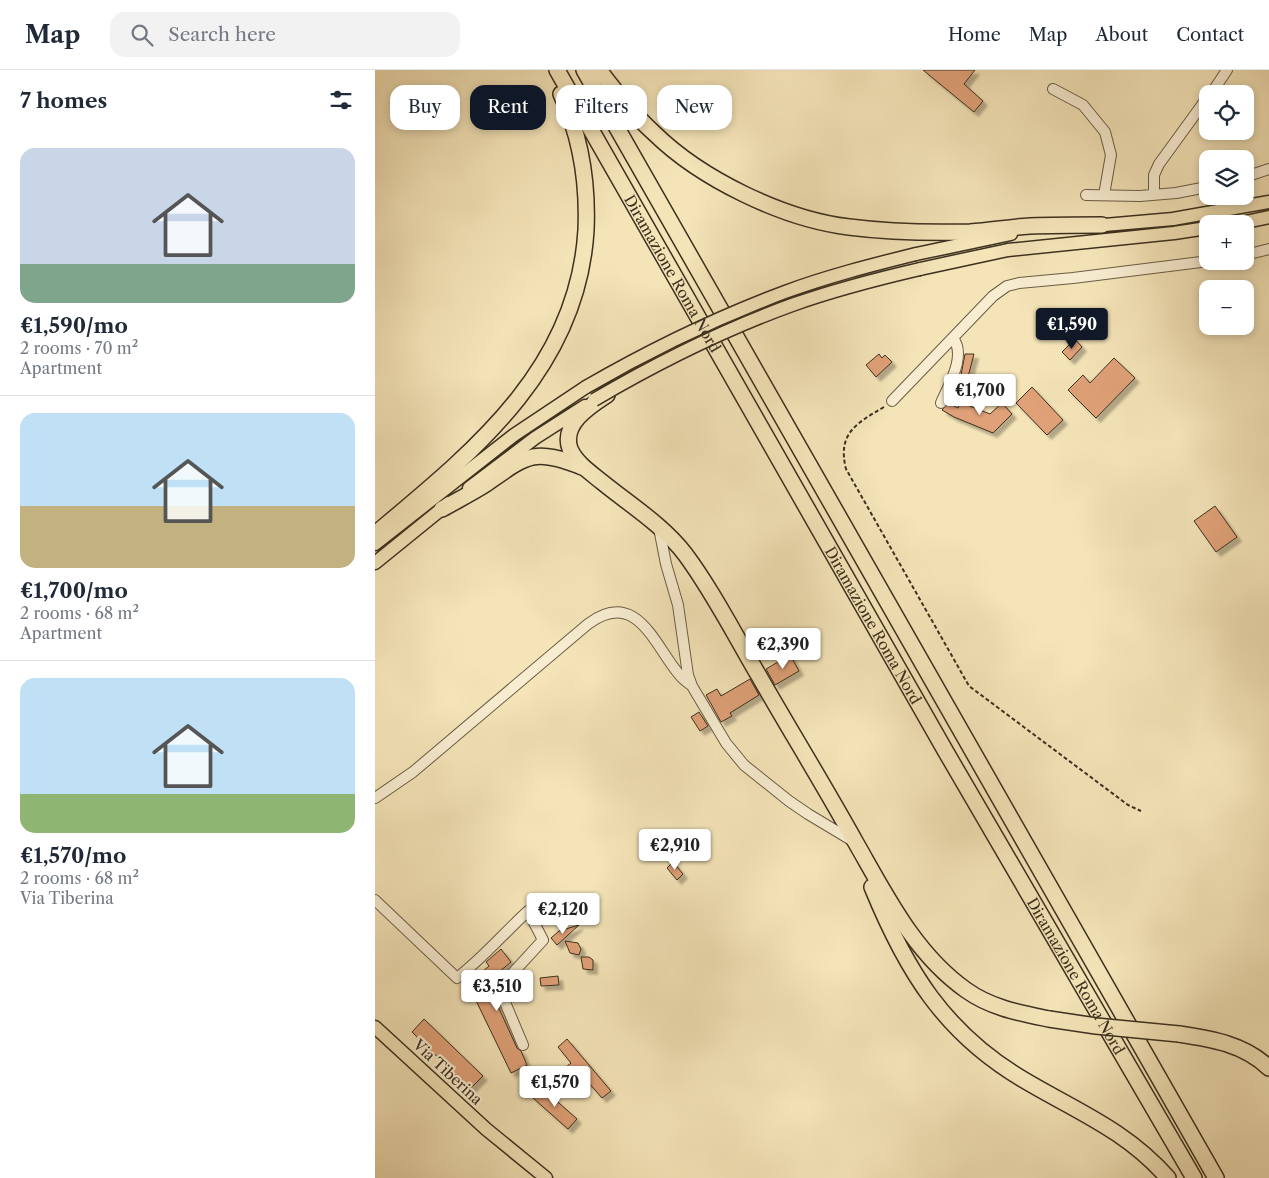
<!DOCTYPE html>
<html lang="en">
<head>
<meta charset="utf-8">
<style>
  body { margin:0; font-family:"Libre Caslon Text",serif; background:#f2f2f3; color:#1f2937; height:100vh; display:flex; flex-direction:column; font-size:19px; white-space:nowrap }
  * { box-sizing:border-box; margin:0 }
  p { font-size:16px; color:#747a83 }
  .icon { flex:none; width:28px; height:28px; fill:none; stroke:currentColor; stroke-width:2; stroke-linecap:round; stroke-linejoin:round }
  .map { position:relative; flex:1; overflow:hidden }
  .drawer { display:flex; flex-direction:column; background:#fff; width:375px }
  .drawer>* { flex:none }
  .top-card { position:absolute; left:15px; top:15px; width:475px; height:45px; display:flex; gap:10px }
  .controls { position:absolute; left:824px; top:15px; display:grid; gap:10px }
  .controls a { display:grid; place-items:center; width:55px; height:55px; border-radius:10px; background:#fff; box-shadow:0 2px 8px #0003; font-size:25px }
  .price { position:absolute; translate:-50% -42px; padding:0 11px; border-radius:5px; background:#fff; color:#222; font-size:16px; line-height:32px; filter:drop-shadow(0 1px 2px #0008) }
  .price::after { content:''; position:absolute; left:50%; top:30px; width:15px; height:11px; margin-left:-8px; background:inherit; clip-path:polygon(0 0,100% 0,50% 100%) }
  .price.selected { background:#111827; color:#fff }
  ul { padding:0; list-style:none }
  li { display:grid; align-content:center; gap:10px; height:265px; padding:0 20px }
  li+li { border-top:1px solid #e0e1e3 }
  li span { display:grid; place-items:center; height:155px; border-radius:15px; color:#555 }
  li>.icon { margin-inline-start:auto }
  span .icon { width:90px; height:90px; fill:#fffc; stroke-width:1 }
  li b { font-size:21px }
  h2 { display:flex; justify-content:space-between; align-items:center; height:60px; padding:0 20px; font-size:21px }
  .chip { padding:0 18px; border-radius:15px; background:#fff; box-shadow:0 2px 8px #0003; font-size:18px; line-height:45px }
  .chip.selected { background:#111827; color:#fff }
  header { display:flex; align-items:center; gap:30px; box-sizing:border-box; height:70px; padding:0 25px; background:#fff; border-bottom:1px solid #e0e1e3 }
  header strong { font-size:24px }
  nav { display:flex; gap:28px; margin-inline-start:auto; font-size:18px }
  .search { width:350px; height:45px; background:#f2f2f3; display:flex; align-items:center; gap:12px; box-sizing:border-box; padding:0 18px; border-radius:15px; color:#747a83; font-size:19px }
  main { display:flex; flex:1; min-height:0 }
  .map>svg:first-child { display:block }
  .building { fill:#e0a178; stroke:#3c301f; filter:url(#shadow) }
  .lines { fill:none; stroke-linecap:round; stroke-linejoin:round }
  .minor-casing { stroke:#6a5d45; stroke-width:12 }
  .major-casing { stroke:#3c301f; stroke-width:15 }
  .highway-casing { stroke:#3c301f; stroke-width:18 }
  .path { stroke:#3c301f; stroke-width:2; stroke-dasharray:4 2.5; stroke-linecap:butt }
  .minor { stroke:#f8edd1; stroke-width:10 }
  .major { stroke:#f4e4b8; stroke-width:12 }
  .highway { stroke:#f4e4b8; stroke-width:15 }
  .major-bridge-casing { stroke:#3c301f; stroke-width:15; stroke-linecap:butt }
  .highway-bridge-casing { stroke:#3c301f; stroke-width:18; stroke-linecap:butt }
  .major-bridge { stroke:#f4e4b8; stroke-width:12 }
  .highway-bridge { stroke:#f4e4b8; stroke-width:15 }
  .labels { text-anchor:middle; dominant-baseline:central; stroke-width:4.5; stroke-linejoin:round; paint-order:stroke }
  .street-label { font-size:15px; fill:#3c301f; stroke:#f8edd1 }
</style>
</head>
<body>
<header>
<strong>Map</strong>
<div class="search"><svg class="icon" aria-label="search" viewBox="0 0 24 24"><circle cx="10" cy="10" r="6"/><path d="M15 15l6 6"/></svg>Search here</div>
<nav><a>Home</a><a>Map</a><a>About</a><a>Contact</a></nav>
</header>
<main>
<section class="drawer">
<h2>7 homes<svg class="icon" aria-label="filters" viewBox="0 0 24 24"><path d="M4 7h16M4 17h16"/><circle cx="9" cy="7" r="2"/><circle cx="15" cy="17" r="2"/></svg></h2>
<ul>
<li><span style="background:linear-gradient(#c9d6e8 75%,#7fa58c 0)"><svg class="icon" aria-label="home" viewBox="0 0 24 24"><path d="M3 11l9-7 9 7M6 9v11h12V9"/></svg></span><div><b>€1,590/mo</b><p>2 rooms · 70 m²</p><p>Apartment</p></div></li>
<li><span style="background:linear-gradient(#bfe0f5 60%,#c2b280 0)"><svg class="icon" aria-label="home" viewBox="0 0 24 24"><path d="M3 11l9-7 9 7M6 9v11h12V9"/></svg></span><div><b>€1,700/mo</b><p>2 rooms · 68 m²</p><p>Apartment</p></div></li>
<li><span style="background:linear-gradient(#bfe0f5 75%,#8fb573 0)"><svg class="icon" aria-label="home" viewBox="0 0 24 24"><path d="M3 11l9-7 9 7M6 9v11h12V9"/></svg></span><div><b>€1,570/mo</b><p>2 rooms · 68 m²</p><p>Via Tiberina</p></div></li>
</ul>
</section>
<div class="map">
<svg width="894" height="1108" viewBox="0 0 894 1108">
  <defs>
    <filter id="shadow"><feDropShadow dx="4.5" dy="4.5" stdDeviation="1" flood-color="#0004"/></filter>
  </defs>
  <rect width="100%" height="100%" fill="#f4e4b8"/>
  <filter id="stains"><feTurbulence type="fractalNoise" baseFrequency=".004" numOctaves="4"/><feColorMatrix values="0 0 0 0 .2 0 0 0 0 .09 0 0 0 0 .02 0 0 0 .5 -.17"/></filter>
  <radialGradient id="worn" r=".72"><stop offset=".6" stop-color="#630" stop-opacity="0"/><stop offset="1" stop-color="#630" stop-opacity=".3"/></radialGradient>
  <path class="building" d="M548,0H600L589,14L608,31L599,42Z
    M700,269L707,277L695,290L687,282Z
    M504,284L507,288L510,285L517,292L501,307L491,295Z
    M590,284H599L593,307L586,305Z
    M739,288L760,308L721,348L693,320L708,305L715,313Z
    M657,317L688,350L672,365L641,333Z
    M585,332L615,344L627,333L637,344L618,363L579,347L567,340L573,333L583,338Z
    M840,436L862,467L841,482L819,451Z
    M415,585L424,601L400,615L391,599Z
    M375,609L384,625L355,643L357,646L346,652L331,625L342,619L346,626Z
    M324,642L333,656L325,661L316,647Z
    M298,792L308,804L302,810L292,798Z
    M204,855L182,875L176,868L184,861Z
    M190,871L203,873L206,879L204,885L195,883Z
    M126,879L136,892L112,912L142,978L146,981L152,995L136,1003L93,914L114,896L111,892Z
    M206,887H214L218,890V900L208,899Z
    M183,906L184,915L166,916L165,908Z
    M49,949L108,1006L95,1019L37,962Z
    M192,969L236,1021L227,1028L213,1012L201,1022L185,1002L196,993L183,977Z
    M167,1018L202,1049L193,1059L158,1028Z"/>
  <g class="lines">
    <defs>
      <path id="minor" d="M678,19L708,35L730,62L736,85L729,125
        M836,24L852,0
        M870,107L894,99
        M711,125L765,126L801,123L832,117
        M779,125V105L784,94L832,28
        M870,185L894,179
        M517,331L618,226L632,216L644,213L698,208L834,191
        M566,333C573,316 592,286 578,268
        M284,458L291,494L303,535L313,605L317,616L351,673L369,695L414,731L433,744L478,771
        M0,728L38,702L213,554C261,518 279,574 303,603C307,609 312,612 317,616
        M0,830L82,908C108,888 129,863 153,841L168,870L124,918L148,975"/>
      <path id="major" d="M861,154L894,147
        M718,156L798,149L894,132
        M541,184L636,164
        M545,199L633,180L799,163L832,158
        M94,418L160,368L210,336
        M0,474L139,365L211,317
        M0,493L74,433
        M0,957L111,1059L171,1108"/>
      <g id="highway">
        <path id="s1" d="M182,0L571,682L819,1108"/>
        <path d="M209,0L841,1108"/>
        <path d="M224,0C241,22 258,44 279,63C326,109 408,149 474,157C513,162 555,163 595,162C615,161 635,157 655,156C679,155 703,155 727,155"/>
        <path d="M232,325C215,336 186,354 195,379C201,393 216,403 227,412C254,434 289,456 310,484C337,520 361,567 384,606C416,662 450,717 481,773C512,827 540,884 591,920C616,938 645,943 674,949"/>
        <path d="M67,439C81,431 97,423 111,414C151,386 158,377 207,397"/>
        <path d="M0,464C98,382 203,299 211,160C213,113 206,67 186,24"/>
        <path d="M497,817C531,900 569,963 649,1010C701,1041 751,1060 793,1108"/>
        <path d="M804,964C837,969 869,974 894,998"/>
      </g>
    </defs>
    <use href="#minor" class="minor-casing"/>
    <use href="#major" class="major-casing"/>
    <use href="#highway" class="highway-casing"/>
    <path class="path" d="M509,337C482,353 462,363 471,399L594,616L753,735L766,741"/>
    <use href="#minor" class="minor"/>
    <use href="#major" class="major"/>
    <use href="#highway" class="highway"/>
    <defs>
      <path id="major-bridge" d="M211,317C275,280 341,248 410,222C453,206 497,195 541,184
        M219,330C282,293 348,260 417,235C459,220 502,209 545,199"/>
      <path id="highway-bridge" d="M674,949L721,956L804,964"/>
    </defs>
    <use href="#major-bridge" class="major-bridge-casing"/>
    <use href="#highway-bridge" class="highway-bridge-casing"/>
    <use href="#major-bridge" class="major-bridge"/>
    <use href="#highway-bridge" class="highway-bridge"/>
  </g>
  <g class="labels">
    <g class="street-label">
      <text stroke="none"><textPath href="#s1" startOffset="234">Diramazione Roma Nord</textPath></text>
      <text stroke="none"><textPath href="#s1" startOffset="639">Diramazione Roma Nord</textPath></text>
      <text stroke="none"><textPath href="#s1" startOffset="1044">Diramazione Roma Nord</textPath></text>
      <text transform="translate(73 1002) rotate(43)">Via Tiberina</text>
    </g>
  </g>
  <rect width="100%" height="100%" filter="url(#stains)"/>
  <rect width="100%" height="100%" fill="url(#worn)"/>
</svg>
<div class="controls">
<a><svg class="icon" aria-label="locate" viewBox="0 0 24 24"><circle cx="12" cy="12" r="6"/><path d="M12 2v4M12 18v4M2 12h4M18 12h4"/></svg></a>
<a><svg class="icon" aria-label="layers" viewBox="0 0 24 24"><path d="M12 4l9 5-9 5-9-5zM3 14l9 5 9-5"/></svg></a>
<a>+</a>
<a>−</a>
</div>
<b class="price selected" style="left:697px;top:280px">€1,590</b>
<b class="price" style="left:605px;top:346px">€1,700</b>
<b class="price" style="left:408px;top:600px">€2,390</b>
<b class="price" style="left:300px;top:801px">€2,910</b>
<b class="price" style="left:188px;top:865px">€2,120</b>
<b class="price" style="left:122px;top:942px">€3,510</b>
<b class="price" style="left:180px;top:1038px">€1,570</b>
<div class="top-card">
<a class="chip">Buy</a>
<a class="chip selected">Rent</a>
<a class="chip">Filters</a>
<a class="chip">New</a>
</div>
</div>
</main>
</body>
</html>
